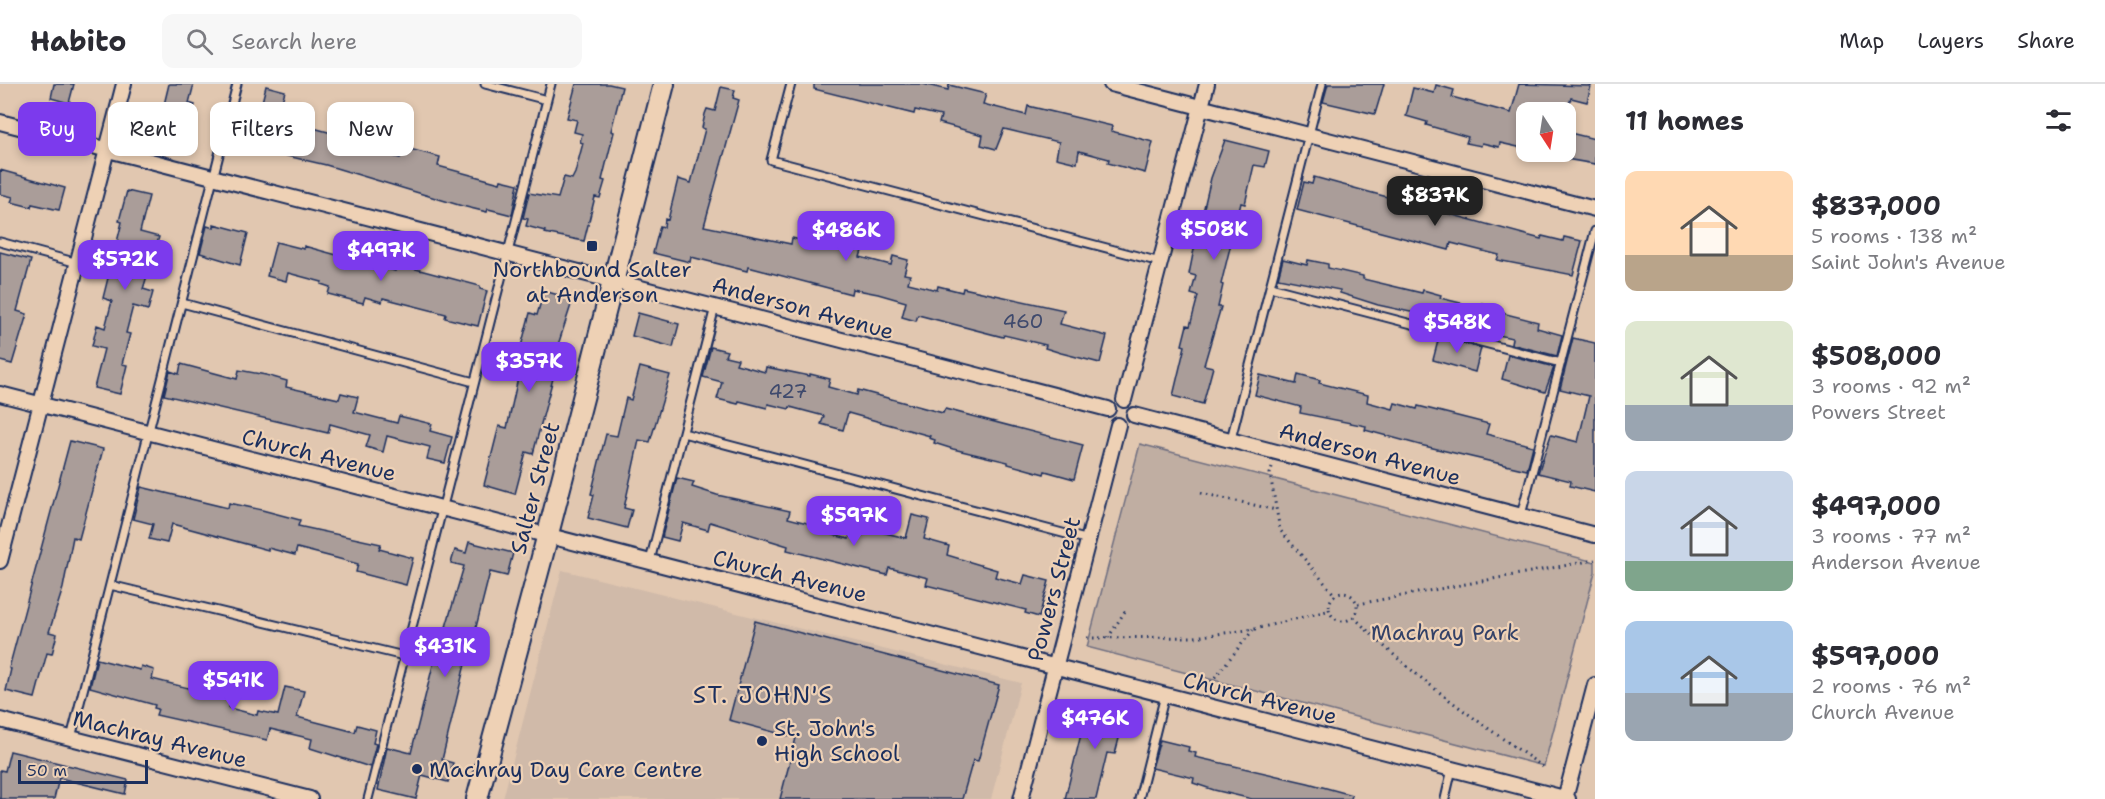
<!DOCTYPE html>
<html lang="en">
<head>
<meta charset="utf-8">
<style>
  body { margin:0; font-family:"Shantell Sans",sans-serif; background:#f7f7f7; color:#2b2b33; height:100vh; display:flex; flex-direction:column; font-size:22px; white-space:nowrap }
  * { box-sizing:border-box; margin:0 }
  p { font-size:20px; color:#7c7c81 }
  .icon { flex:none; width:33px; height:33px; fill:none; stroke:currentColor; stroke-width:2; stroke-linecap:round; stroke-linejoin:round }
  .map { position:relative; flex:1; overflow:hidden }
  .sheet { display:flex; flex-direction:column; background:#fff; width:510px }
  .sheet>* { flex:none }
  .banner { position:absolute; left:18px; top:18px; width:570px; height:54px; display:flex; gap:12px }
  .needle { width:39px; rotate:168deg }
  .buttons { position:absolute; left:1516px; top:18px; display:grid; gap:12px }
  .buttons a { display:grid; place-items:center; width:60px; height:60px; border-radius:12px; background:#fff; box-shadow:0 3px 9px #0003; font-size:30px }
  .scale { position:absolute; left:18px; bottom:15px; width:130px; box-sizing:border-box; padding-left:6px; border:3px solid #1b2f5e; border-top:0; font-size:16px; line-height:21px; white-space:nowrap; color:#1b2f5e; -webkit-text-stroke:4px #eed1b5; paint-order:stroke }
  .price { position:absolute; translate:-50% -51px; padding:0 14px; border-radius:12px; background:#7c3aed; color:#fff; font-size:20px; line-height:39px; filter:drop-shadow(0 2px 3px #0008) }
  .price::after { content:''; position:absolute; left:50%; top:36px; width:18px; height:14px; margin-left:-9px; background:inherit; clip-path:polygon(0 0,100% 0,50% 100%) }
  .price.on { background:#222; color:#fff }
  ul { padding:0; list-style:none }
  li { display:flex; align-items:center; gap:18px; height:150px; padding:0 30px }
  li span { display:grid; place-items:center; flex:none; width:168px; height:120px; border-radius:12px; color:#555 }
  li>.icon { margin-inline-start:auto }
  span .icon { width:72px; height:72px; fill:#fffc; stroke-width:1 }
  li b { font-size:26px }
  h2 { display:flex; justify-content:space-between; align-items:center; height:72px; padding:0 30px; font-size:26px }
  .tag { padding:0 21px; border-radius:12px; background:#fff; box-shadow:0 3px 9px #0003; font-size:21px; line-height:54px }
  .tag.on { background:#7c3aed; color:#fff }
  header { display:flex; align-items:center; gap:36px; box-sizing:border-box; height:84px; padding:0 30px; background:#fff; border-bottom:2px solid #e1e1e2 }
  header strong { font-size:28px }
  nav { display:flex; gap:33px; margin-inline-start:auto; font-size:21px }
  .search { width:420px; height:54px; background:#f7f7f7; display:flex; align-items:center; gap:15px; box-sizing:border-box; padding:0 21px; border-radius:12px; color:#7c7c81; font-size:22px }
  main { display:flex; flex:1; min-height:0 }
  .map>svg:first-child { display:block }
  .built { fill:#d0baa9 }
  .green { fill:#c0aea2; stroke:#6e6e80; stroke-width:1.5 }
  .building { fill:#aa9d99; stroke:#1b2f5e; stroke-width:1.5 }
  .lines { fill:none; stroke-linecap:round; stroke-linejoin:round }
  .lane-casing { stroke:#1b2f5e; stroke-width:11 }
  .street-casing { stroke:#1b2f5e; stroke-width:18 }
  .secondary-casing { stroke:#1b2f5e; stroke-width:24 }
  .path { stroke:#1b2f5e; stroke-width:3; stroke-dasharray:1.5 4.5; stroke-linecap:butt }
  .lane { stroke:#eed1b5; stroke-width:7 }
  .street { stroke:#eed1b5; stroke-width:14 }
  .secondary { stroke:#eed1b5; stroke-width:20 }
  .poi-dot { fill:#1b2f5e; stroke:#eed1b5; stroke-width:2 }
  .labels { text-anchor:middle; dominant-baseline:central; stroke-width:4.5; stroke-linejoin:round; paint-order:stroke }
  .number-label { font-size:20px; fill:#3f4a6d }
  .poi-label { font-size:22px; fill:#1b2f5e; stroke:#eed1b5; text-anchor:start }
  .street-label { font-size:22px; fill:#1b2f5e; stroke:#eed1b5 }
  .park-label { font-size:22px; fill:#344268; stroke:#eed1b5 }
  .neighbourhood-label { font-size:24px; letter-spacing:1.5px; fill:#1b2f5e; stroke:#eed1b5 }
</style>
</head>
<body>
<header>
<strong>Habito</strong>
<div class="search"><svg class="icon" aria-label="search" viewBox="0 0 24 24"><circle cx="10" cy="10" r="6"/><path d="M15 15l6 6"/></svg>Search here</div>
<nav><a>Map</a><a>Layers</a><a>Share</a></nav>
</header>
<main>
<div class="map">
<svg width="1595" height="715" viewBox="0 0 1595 715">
  <rect width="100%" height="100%" fill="#e1c7b0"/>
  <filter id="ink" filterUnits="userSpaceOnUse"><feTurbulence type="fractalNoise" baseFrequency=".0167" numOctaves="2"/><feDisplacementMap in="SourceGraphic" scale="12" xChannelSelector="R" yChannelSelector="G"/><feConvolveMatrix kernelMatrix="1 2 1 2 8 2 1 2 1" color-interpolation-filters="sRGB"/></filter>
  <g filter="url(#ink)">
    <path class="built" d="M562,486L1021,599L991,715H503Z"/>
    <path class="green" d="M1140,360L1595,478V488L1544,682L1087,563Z"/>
    <path class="building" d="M54,0H74L69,19L51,14Z
      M169,0H194L189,19L195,21L181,57L161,51L167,30L162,29Z
      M576,0H609L622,3L611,47L614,48L602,96L605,97L600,114L595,113L584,157L544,149L545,147L526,142L528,135L523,134L529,109L558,114L564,93L572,95L575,89L583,59L580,58L582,50L574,48L577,36L567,34Z
      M814,0H923L948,6L949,1L986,10L983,20L1026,31L1028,22L1112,42L1111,47L1153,58L1145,89L1108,79L1109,75L1079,67L1077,79L1056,74L1059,58L1004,45L996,65L981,61L983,51L939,39L941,32L915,26L914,30L814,5Z
      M1328,0H1384L1375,30L1323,18Z
      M1519,0L1591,2L1587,18L1571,14L1567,28H1527V65L1500,59L1499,63L1482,59L1481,62L1466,59L1468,53L1426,41L1427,38L1406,32L1413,4L1434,9L1436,1L1454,6L1452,13L1511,29Z
      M266,2L285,7L277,34L328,48L355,53V50L377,56L374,67L400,74L402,63L440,73L438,82L500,99L501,96L518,100L512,131L488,125L487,128L462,122L326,81L274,69L275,64L230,51L238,21L260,26Z
      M721,3L735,6L733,14L739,16L704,142L791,160L792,154L845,167L846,163L862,167L860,173L891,181L893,172L908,176L904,190L910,191L908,199L937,206L938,202L962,208L963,204L1064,226L1060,240L1107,252L1100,279L1061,269L1045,264L1046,261L1004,251L1003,253L918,231L916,237L902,233L906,218L878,210L852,205L851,210L748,183L747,187L691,173L690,178L653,169L660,142L664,143L665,135L668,136L678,95L691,99L705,45L702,44L705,30L707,25L715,27Z
      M1566,48L1595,55V80L1566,75Z
      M1225,56L1269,67L1265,83L1254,81L1245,120L1241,119L1221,200L1223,201L1218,223H1221L1204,281L1213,283L1203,320L1173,312L1185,262L1182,261L1187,241L1190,242L1198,212L1191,210L1196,192L1189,190L1193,170L1211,94Z
      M0,86L65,104L59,126L32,120L31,123L11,118L13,113L0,110Z
      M1314,93L1541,155L1542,152L1563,157L1564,153L1582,157L1573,191L1497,176L1499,171L1451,159L1449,166L1297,126L1304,98L1312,100Z
      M127,107L149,112L140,148L159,153L143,205L153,208L148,226L133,222L126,249L130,250L122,280L127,281L120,310L94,304L104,265L92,262L97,241L105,244L112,217L103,214L122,138L119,137Z
      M214,140L248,149L240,181L200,169L207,142L214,144Z
      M276,158L304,165V162L395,187L397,180L480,202V205L487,207L478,242L445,234L446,230L383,214L382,218L365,213L363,219L328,210L330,203L321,200L322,198L288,189L286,197L267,192Z
      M0,168L31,176L17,227L27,230L12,280L0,277Z
      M1283,175L1307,181L1308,176L1328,180V184L1363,192V195L1422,209L1423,206L1441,211L1440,214L1481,224L1482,219L1499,224L1498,228L1538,238L1537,244L1562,251L1557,272L1511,260L1512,254L1485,248L1484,253L1441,242L1443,235L1378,221L1340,209V206L1278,194Z
      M544,207L573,215L556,267L560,268L533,370L526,368L515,410L484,401L499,342L507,344L523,271L519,270L530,229L537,231Z
      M638,229L679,240L673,263L632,252Z
      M1439,253L1481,264L1475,288L1433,276Z
      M1573,254L1595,259V408L1570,402L1571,397L1538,389L1551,351L1578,358L1589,312L1560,305Z
      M711,263L727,267L725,272L738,275L736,280L765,288L766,283L810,292V290L830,295L828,303L857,311L858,306L943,329L945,325L1083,361L1074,395L1045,387L1044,390L1008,380V378L953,365L934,359L935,356L929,354L930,352L848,329L843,346L821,340L824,332L790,323L789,325L768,320L767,324L739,317L738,320L717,315L722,298L703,293Z
      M1508,271L1554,283L1545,308L1502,295Z
      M181,280L237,295L239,286L266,291L287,297L286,303L339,315L341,309L358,313L354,328L397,339L399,332L432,340L430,347L452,353L445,379L427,375L430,363L387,352L383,368L366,363L370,351L330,340L328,349L164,311L170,287L179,290Z
      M640,283L670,291L650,358L639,356L624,424L632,426L627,444L588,434L594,411L591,410L606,350L617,352L626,314L631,316Z
      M1298,290L1320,296L1319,299L1368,311L1367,318L1393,325L1395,319L1417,325L1418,322L1489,340L1486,350L1533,362L1527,386L1420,361L1365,346L1366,342L1300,329L1301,323L1255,311L1260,291L1296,300Z
      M70,357L103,365L79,455L73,453L63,504L49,548L57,550L52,570L47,569L35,614L6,607L11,585L9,584Z
      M677,394L694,398L692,403L717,411L790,427L788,434L815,441L814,446L849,455L853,441L906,454L912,431L929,435L924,455L949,462L947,471L997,486L995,493L1022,500L1025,491L1049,497L1039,533L1025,529L1026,526L926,501L928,494L889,484L887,491L787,466L788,462L710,438L708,446L683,439L678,457L662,453Z
      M141,403L228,424L229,419L262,426L300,436L298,442L381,460L379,465L413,474L406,501L356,488L358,480L336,474L297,464L295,471L268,464V466L172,440L167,459L149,455L153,440L133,435Z
      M469,458L513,469L507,492L490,488L473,555H471L442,676L453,679L448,698L422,691L416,715L378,706L387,663L411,669L434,577L441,579L443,576L451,544L446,543L464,482L451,479L455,466L466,469Z
      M755,537L999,601L978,677L973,676L962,715H780L796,654L729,636Z
      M97,575L140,586L141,582L154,586L152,595L212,610L213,606L232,611L229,624L257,631L258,627L278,631L285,603L304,607L297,633L355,648L357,641L376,646L373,659L376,660L370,683L310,664L312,655L270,645L267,656L156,631L158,625L154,624L155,621L90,603Z
      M1089,618L1126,627L1115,670L1107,669L1096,715H1065Z
      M1160,656L1189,663L1188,667L1196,669L1195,673L1308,699L1352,711L1351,715H1252L1214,706L1193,699L1194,694L1152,684Z
      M10,667L128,696L125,710L59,694L54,715H0V686L5,687Z"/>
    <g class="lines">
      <defs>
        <path id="lane" d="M485,0L547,16
          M791,0L771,76L1160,178
          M0,158L78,179
          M1270,203L1561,279
          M182,219L474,298
          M683,349L1089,456
          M1231,355L1322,0
          M1521,431L1595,147
          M650,477L715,223
          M110,501L404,572
          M71,654L237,0
          M368,715L551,0
          M1139,715L1165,611
          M1445,715L1452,685"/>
        <path id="street" d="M1111,0L1595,125
          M0,38L1108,325
          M0,310L1568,715
          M1124,316L1207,0
          M1134,331L1595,451
          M0,477L124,0
          M0,636L310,715
          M1021,715L1118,341
          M1565,715L1595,601"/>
        <path id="secondary" d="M477,715L541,477L664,0"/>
      </defs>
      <use href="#lane" class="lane-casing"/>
      <use href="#street" class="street-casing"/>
      <use href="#secondary" class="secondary-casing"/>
      <path class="path" d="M1272,383L1270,390L1280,446L1334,510
        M1201,409L1276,426
        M1329 523a14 14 0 1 1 28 0a14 14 0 1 1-28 0Z
        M1358,520L1595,476
        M1354,533C1411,592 1479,638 1546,685
        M1087,554L1194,553L1255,545L1327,527
        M1108,554L1127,524
        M1211,598L1253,546"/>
      <use href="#lane" class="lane"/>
      <use href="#street" class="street"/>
      <use href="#secondary" class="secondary"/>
    </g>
  </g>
  <g class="poi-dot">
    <rect x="586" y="156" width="12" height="12" rx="3"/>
    <circle cx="762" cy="657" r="6"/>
    <circle cx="417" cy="685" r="6"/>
  </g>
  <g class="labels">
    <g class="number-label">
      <text x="1023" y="237">460</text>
      <text x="788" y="307">427</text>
    </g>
    <g class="poi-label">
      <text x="592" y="185" text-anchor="middle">Northbound Salter<tspan x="592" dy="25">at Anderson</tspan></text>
      <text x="774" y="644">St. John's<tspan x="774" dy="25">High School</tspan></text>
      <text x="429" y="685">Machray Day Care Centre</text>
    </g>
    <g class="street-label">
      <text transform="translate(803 224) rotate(15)">Anderson Avenue</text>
      <text transform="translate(1370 370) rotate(15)">Anderson Avenue</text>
      <text transform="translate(319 371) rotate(14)">Church Avenue</text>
      <text transform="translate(535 404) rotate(-75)">Salter Street</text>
      <text transform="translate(790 492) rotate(14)">Church Avenue</text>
      <text transform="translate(1054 505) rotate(-75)">Powers Street</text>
      <text transform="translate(1260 614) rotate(14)">Church Avenue</text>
      <text transform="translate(160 655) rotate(14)">Machray Avenue</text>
    </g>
    <g class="park-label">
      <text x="1445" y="548">Machray Park</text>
    </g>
    <g class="neighbourhood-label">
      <text x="763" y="611">ST. JOHN'S</text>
    </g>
  </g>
</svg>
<div class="buttons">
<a><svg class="needle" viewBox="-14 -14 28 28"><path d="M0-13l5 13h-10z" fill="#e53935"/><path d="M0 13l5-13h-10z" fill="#7c7c81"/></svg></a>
</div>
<div class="scale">50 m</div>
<b class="price on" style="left:1435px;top:143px">$837K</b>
<b class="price" style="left:1214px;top:177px">$508K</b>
<b class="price" style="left:846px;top:178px">$486K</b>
<b class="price" style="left:381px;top:198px">$497K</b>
<b class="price" style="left:125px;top:207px">$572K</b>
<b class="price" style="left:1457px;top:270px">$548K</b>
<b class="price" style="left:529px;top:309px">$357K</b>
<b class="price" style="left:854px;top:463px">$597K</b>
<b class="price" style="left:445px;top:594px">$431K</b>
<b class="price" style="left:233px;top:628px">$541K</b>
<b class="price" style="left:1095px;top:666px">$476K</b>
<div class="banner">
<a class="tag on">Buy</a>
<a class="tag">Rent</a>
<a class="tag">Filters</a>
<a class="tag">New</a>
</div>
</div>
<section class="sheet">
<h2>11 homes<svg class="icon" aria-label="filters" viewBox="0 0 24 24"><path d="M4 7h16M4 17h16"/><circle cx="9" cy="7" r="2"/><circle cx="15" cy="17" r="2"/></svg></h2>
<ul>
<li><span style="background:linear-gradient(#ffd9b3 70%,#b9a48a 0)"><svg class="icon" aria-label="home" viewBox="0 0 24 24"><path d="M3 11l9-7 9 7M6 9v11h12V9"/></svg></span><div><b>$837,000</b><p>5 rooms · 138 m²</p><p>Saint John's Avenue</p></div></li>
<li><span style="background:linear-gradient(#dfe7d0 70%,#9aa5b1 0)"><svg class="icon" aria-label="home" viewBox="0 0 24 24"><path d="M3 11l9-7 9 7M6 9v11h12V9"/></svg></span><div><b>$508,000</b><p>3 rooms · 92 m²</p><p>Powers Street</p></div></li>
<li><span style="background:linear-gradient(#c9d6e8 75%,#7fa58c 0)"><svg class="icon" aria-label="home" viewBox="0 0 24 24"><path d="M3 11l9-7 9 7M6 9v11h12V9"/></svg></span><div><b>$497,000</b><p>3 rooms · 77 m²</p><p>Anderson Avenue</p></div></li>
<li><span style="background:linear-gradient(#a9c7e8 60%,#9aa5b1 0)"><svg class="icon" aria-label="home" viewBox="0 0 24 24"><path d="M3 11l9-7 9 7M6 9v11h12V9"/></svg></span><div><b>$597,000</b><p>2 rooms · 76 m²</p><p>Church Avenue</p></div></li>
</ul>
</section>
</main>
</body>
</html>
